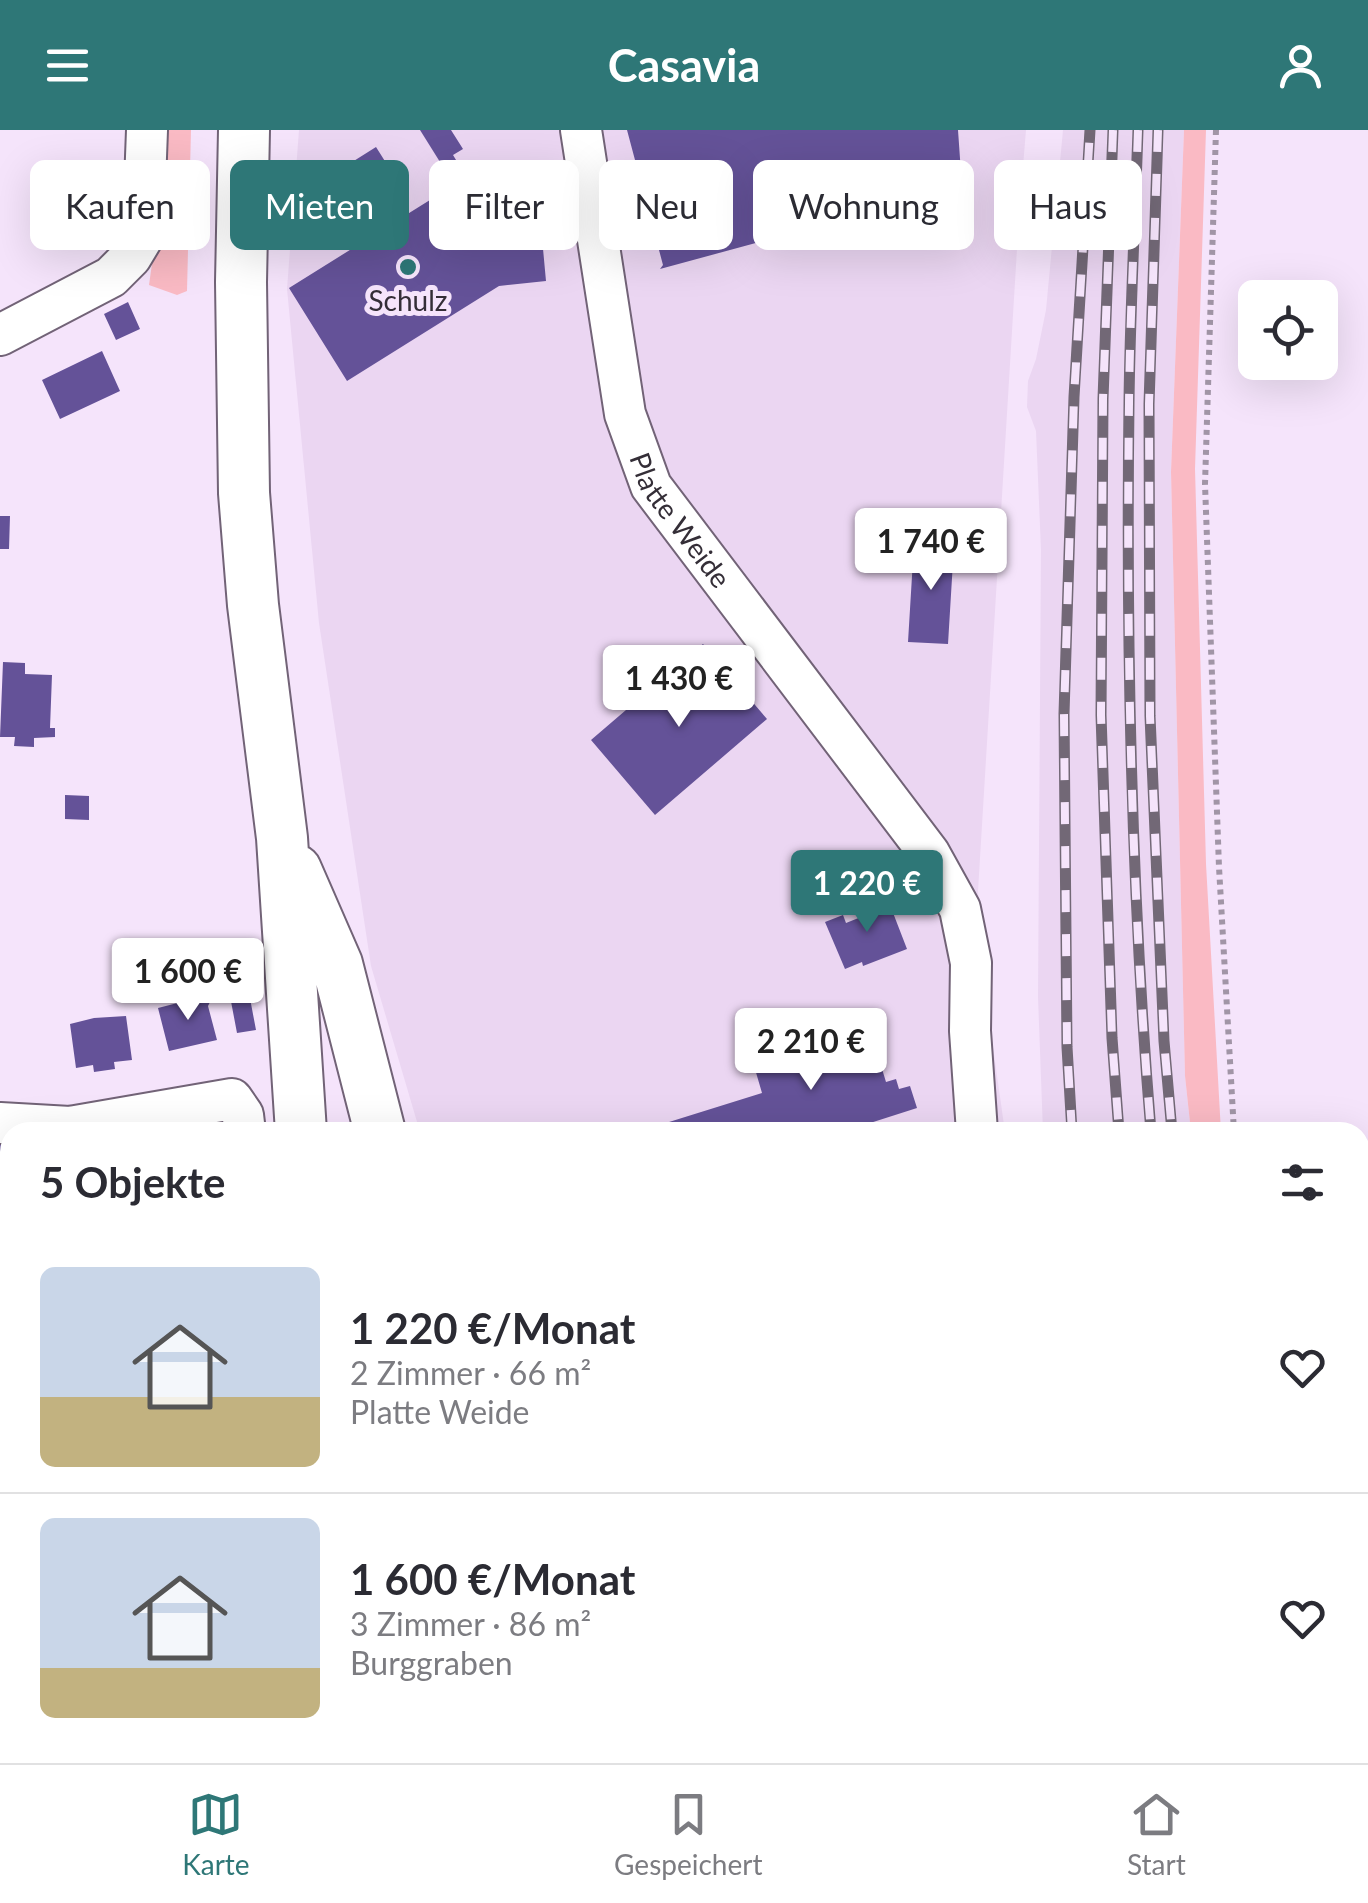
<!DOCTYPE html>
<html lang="de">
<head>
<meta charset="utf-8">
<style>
  body { margin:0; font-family:Lato,sans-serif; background:#f7f7f7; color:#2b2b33; height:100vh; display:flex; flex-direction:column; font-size:38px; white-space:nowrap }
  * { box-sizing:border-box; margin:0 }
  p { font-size:32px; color:#7c7c81 }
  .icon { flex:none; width:55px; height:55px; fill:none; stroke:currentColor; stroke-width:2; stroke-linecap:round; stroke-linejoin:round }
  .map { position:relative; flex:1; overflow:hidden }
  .drawer { position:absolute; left:0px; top:992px; width:1370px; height:642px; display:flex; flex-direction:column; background:#fff; border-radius:30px 30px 0 0; box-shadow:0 10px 40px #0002 }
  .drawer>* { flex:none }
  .guide { position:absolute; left:30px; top:30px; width:1310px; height:90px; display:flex; gap:20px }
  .fabs { position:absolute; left:1238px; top:150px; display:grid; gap:20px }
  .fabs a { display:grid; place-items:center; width:100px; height:100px; border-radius:15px; background:#fff; box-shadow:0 10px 40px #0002; font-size:50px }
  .price { position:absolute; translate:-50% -85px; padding:0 22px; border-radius:10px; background:#fff; color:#222; font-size:32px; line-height:65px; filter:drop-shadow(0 2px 5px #0008) }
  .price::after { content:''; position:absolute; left:50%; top:60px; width:30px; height:22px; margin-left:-15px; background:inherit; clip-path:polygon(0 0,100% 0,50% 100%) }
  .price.active { background:#2e7777; color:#fff }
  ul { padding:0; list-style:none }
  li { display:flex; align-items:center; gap:30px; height:250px; padding:0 40px }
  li+li { border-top:2px solid #e1e1e2 }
  li span { display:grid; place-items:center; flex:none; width:280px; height:200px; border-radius:15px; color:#555 }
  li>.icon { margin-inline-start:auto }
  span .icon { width:120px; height:120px; fill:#fffc; stroke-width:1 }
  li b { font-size:42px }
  h2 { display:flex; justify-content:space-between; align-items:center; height:120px; padding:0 40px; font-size:42px }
  .tag { padding:0 35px; border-radius:15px; background:#fff; box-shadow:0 10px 40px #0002; font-size:35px; line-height:90px }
  .tag.active { background:#2e7777; color:#fff }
  header { display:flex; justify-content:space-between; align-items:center; height:130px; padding:0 40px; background:#2e7777; color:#fff; font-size:45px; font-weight:700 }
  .dock { display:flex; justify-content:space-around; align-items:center; height:140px; border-top:2px solid #e1e1e2; background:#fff; font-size:28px; color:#7c7c81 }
  .dock a { display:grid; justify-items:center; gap:5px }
  .dock .active { color:#2e7777 }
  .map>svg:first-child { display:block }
  .built { fill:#ebd6f2 }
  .green { fill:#fabac4 }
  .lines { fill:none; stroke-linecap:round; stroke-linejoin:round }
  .stream { stroke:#5f6ea2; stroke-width:10 }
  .building { fill:#645298 }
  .minor-casing { stroke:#726377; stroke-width:44 }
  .major-casing { stroke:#726377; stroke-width:54 }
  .path { stroke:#a195a6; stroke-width:6; stroke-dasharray:5 5; stroke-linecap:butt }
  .minor { stroke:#fff; stroke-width:40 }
  .major { stroke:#fff; stroke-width:50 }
  .rail-casing { stroke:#726876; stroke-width:11 }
  .rail { stroke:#f5e4fb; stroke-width:8; stroke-dasharray:22; stroke-linecap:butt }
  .poi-dot { fill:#2e7777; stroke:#f5e4fb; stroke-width:4 }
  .labels { text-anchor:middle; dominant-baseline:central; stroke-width:10; stroke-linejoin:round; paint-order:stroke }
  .poi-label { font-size:28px; fill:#342e37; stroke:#f5e4fb }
  .street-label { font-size:28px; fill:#342e37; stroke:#f5e4fb }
</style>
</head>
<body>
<header><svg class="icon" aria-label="menu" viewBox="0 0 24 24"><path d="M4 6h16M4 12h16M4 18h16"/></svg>Casavia<svg class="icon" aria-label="person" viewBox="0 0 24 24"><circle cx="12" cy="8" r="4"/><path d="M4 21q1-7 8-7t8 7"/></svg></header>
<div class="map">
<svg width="1368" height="1633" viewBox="0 0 1368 1633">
  <rect width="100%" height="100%" fill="#f5e4fb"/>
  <path class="built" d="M299,0H1026L1019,86L978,761L987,875L1005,1002H420L371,836L319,493L287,159Z
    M1063,0H1184L1171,342L1185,946L1191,1002H1043L1038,867L1041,420L1036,301L1027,277L1028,251L1036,229L1046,180Z
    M10,1077V1257L5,1273L10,1339V1625H243L245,1633H0V1078Z
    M630,1625H1069V1633H633Z
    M1103,1625H1268L1269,1633H1104Z"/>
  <path class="green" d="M160,0H191L187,161L177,165L149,155L158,91Z
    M1184,0H1206L1195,339L1206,734L1221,1002H1191L1185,946L1171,342Z
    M1360,1051L1368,1055V1633H1314L1313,1625H1360Z
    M243,1625H349L350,1633H245Z"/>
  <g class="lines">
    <path class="stream" d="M596,1625L599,1633"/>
  </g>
  <path class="building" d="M420,0H451L463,19L453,25L467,48L455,56Z
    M627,0H958L962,57L660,139L663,135Z
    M376,17L400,55L345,89L322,51Z
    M454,55L491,113L542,108L546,151L499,156L347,251L289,158Z
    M128,172L140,199L116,210L104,184Z
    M102,221L120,261L60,289L42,250Z
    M0,386H10L9,419H0Z
    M914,413L954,415L948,514L908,512Z
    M703,514L767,589L655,685L591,610Z
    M3,532L25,533V544L52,545L50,598H55V607L34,608V617L14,616L15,607H0Z
    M65,665L89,666V690L65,689Z
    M869,767L874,781L890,775L907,819L863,836L862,832L845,839L825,792L843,785L846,793L861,787L855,773Z
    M245,842L256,900L237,903L226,845Z
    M205,860L210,862L212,868L208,876L217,910L169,921L158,878L197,868L200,862Z
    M126,886L132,930L114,932L115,939L94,942L93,935L76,938L70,894L94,888Z
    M868,893L886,952L896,949L899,959L910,956L917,978L842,1002H637L762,963L755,939Z
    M0,1012H10V1059H0Z
    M0,1546L5,1558H8L5,1561L10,1579V1625H46L48,1633H0Z
    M725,1625H959L961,1633H727Z"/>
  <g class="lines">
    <defs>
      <g id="minor">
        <path id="s1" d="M581,0L625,284L651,356L929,723L960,779L971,833L970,901L977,1002"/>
        <path d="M0,205L111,147L131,127L143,107L147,0"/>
        <path d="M0,993L70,997L232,969L243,985L245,1002"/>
        <path d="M1035,1625L1036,1633"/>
      </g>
      <path id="major" d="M244,0L241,152L244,363L253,475L282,708L301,1002
        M296,740L337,834L380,1002
        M386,1625L388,1633
        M452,1625L453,1633
        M513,1625L515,1633"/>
    </defs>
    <use href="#minor" class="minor-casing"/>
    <use href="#major" class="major-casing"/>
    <path class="path" d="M1216,0L1205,354L1219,737L1234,1002
      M1298,1625L1299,1633"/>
    <use href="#minor" class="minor"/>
    <use href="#major" class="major"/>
    <defs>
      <path id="rail" d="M1113,0L1103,269L1101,585L1112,908L1119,1002
        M1138,0C1135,91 1130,182 1129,273C1126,516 1131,760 1151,1002
        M1158,0L1149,274L1150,586L1164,911L1172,1002
        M1072,1002L1067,917L1064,584L1074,267L1090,0
        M1132,1625L1134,1633
        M1183,1625L1185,1633
        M1219,1625L1221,1633
        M1240,1625L1242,1633"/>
    </defs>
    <use href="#rail" class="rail-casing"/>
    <use href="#rail" class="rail"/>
  </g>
  <circle class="poi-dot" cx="408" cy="137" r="10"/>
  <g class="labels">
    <g class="poi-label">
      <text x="408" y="170">Schulz</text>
    </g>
    <g class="street-label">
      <text stroke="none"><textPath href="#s1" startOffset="408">Platte Weide</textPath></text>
    </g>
  </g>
</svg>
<div class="fabs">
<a><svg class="icon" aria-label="locate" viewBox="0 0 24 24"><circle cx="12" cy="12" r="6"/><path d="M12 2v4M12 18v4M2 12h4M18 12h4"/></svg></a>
</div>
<b class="price" style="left:931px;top:463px">1 740 €</b>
<b class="price" style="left:679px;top:600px">1 430 €</b>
<b class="price active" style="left:867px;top:805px">1 220 €</b>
<b class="price" style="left:188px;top:893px">1 600 €</b>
<b class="price" style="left:811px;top:963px">2 210 €</b>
<div class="guide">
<a class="tag">Kaufen</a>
<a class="tag active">Mieten</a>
<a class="tag">Filter</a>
<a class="tag">Neu</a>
<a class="tag">Wohnung</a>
<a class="tag">Haus</a>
</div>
<section class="drawer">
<h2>5 Objekte<svg class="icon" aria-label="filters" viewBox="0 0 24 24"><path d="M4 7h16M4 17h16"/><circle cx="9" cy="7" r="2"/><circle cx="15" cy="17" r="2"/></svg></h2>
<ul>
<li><span style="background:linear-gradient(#c9d6e8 65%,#c2b280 0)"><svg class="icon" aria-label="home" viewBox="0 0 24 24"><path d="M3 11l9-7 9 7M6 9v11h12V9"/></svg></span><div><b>1 220 €/Monat</b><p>2 Zimmer · 66 m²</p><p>Platte Weide</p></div><svg class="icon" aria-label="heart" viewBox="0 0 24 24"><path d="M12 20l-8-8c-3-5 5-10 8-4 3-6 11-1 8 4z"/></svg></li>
<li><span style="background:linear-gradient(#c9d6e8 75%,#c2b280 0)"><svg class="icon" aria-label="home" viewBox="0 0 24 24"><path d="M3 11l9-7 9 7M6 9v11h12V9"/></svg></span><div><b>1 600 €/Monat</b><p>3 Zimmer · 86 m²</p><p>Burggraben</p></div><svg class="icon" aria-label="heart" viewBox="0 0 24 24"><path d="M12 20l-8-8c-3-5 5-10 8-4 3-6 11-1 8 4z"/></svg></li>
</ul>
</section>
</div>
<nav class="dock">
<a class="active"><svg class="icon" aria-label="map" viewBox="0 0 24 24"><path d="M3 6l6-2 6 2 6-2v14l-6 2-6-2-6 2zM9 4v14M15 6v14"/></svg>Karte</a>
<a><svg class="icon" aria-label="saved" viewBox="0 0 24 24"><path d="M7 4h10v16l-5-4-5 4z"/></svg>Gespeichert</a>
<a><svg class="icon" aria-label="home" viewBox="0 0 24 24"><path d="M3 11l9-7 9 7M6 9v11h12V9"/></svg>Start</a>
</nav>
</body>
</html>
